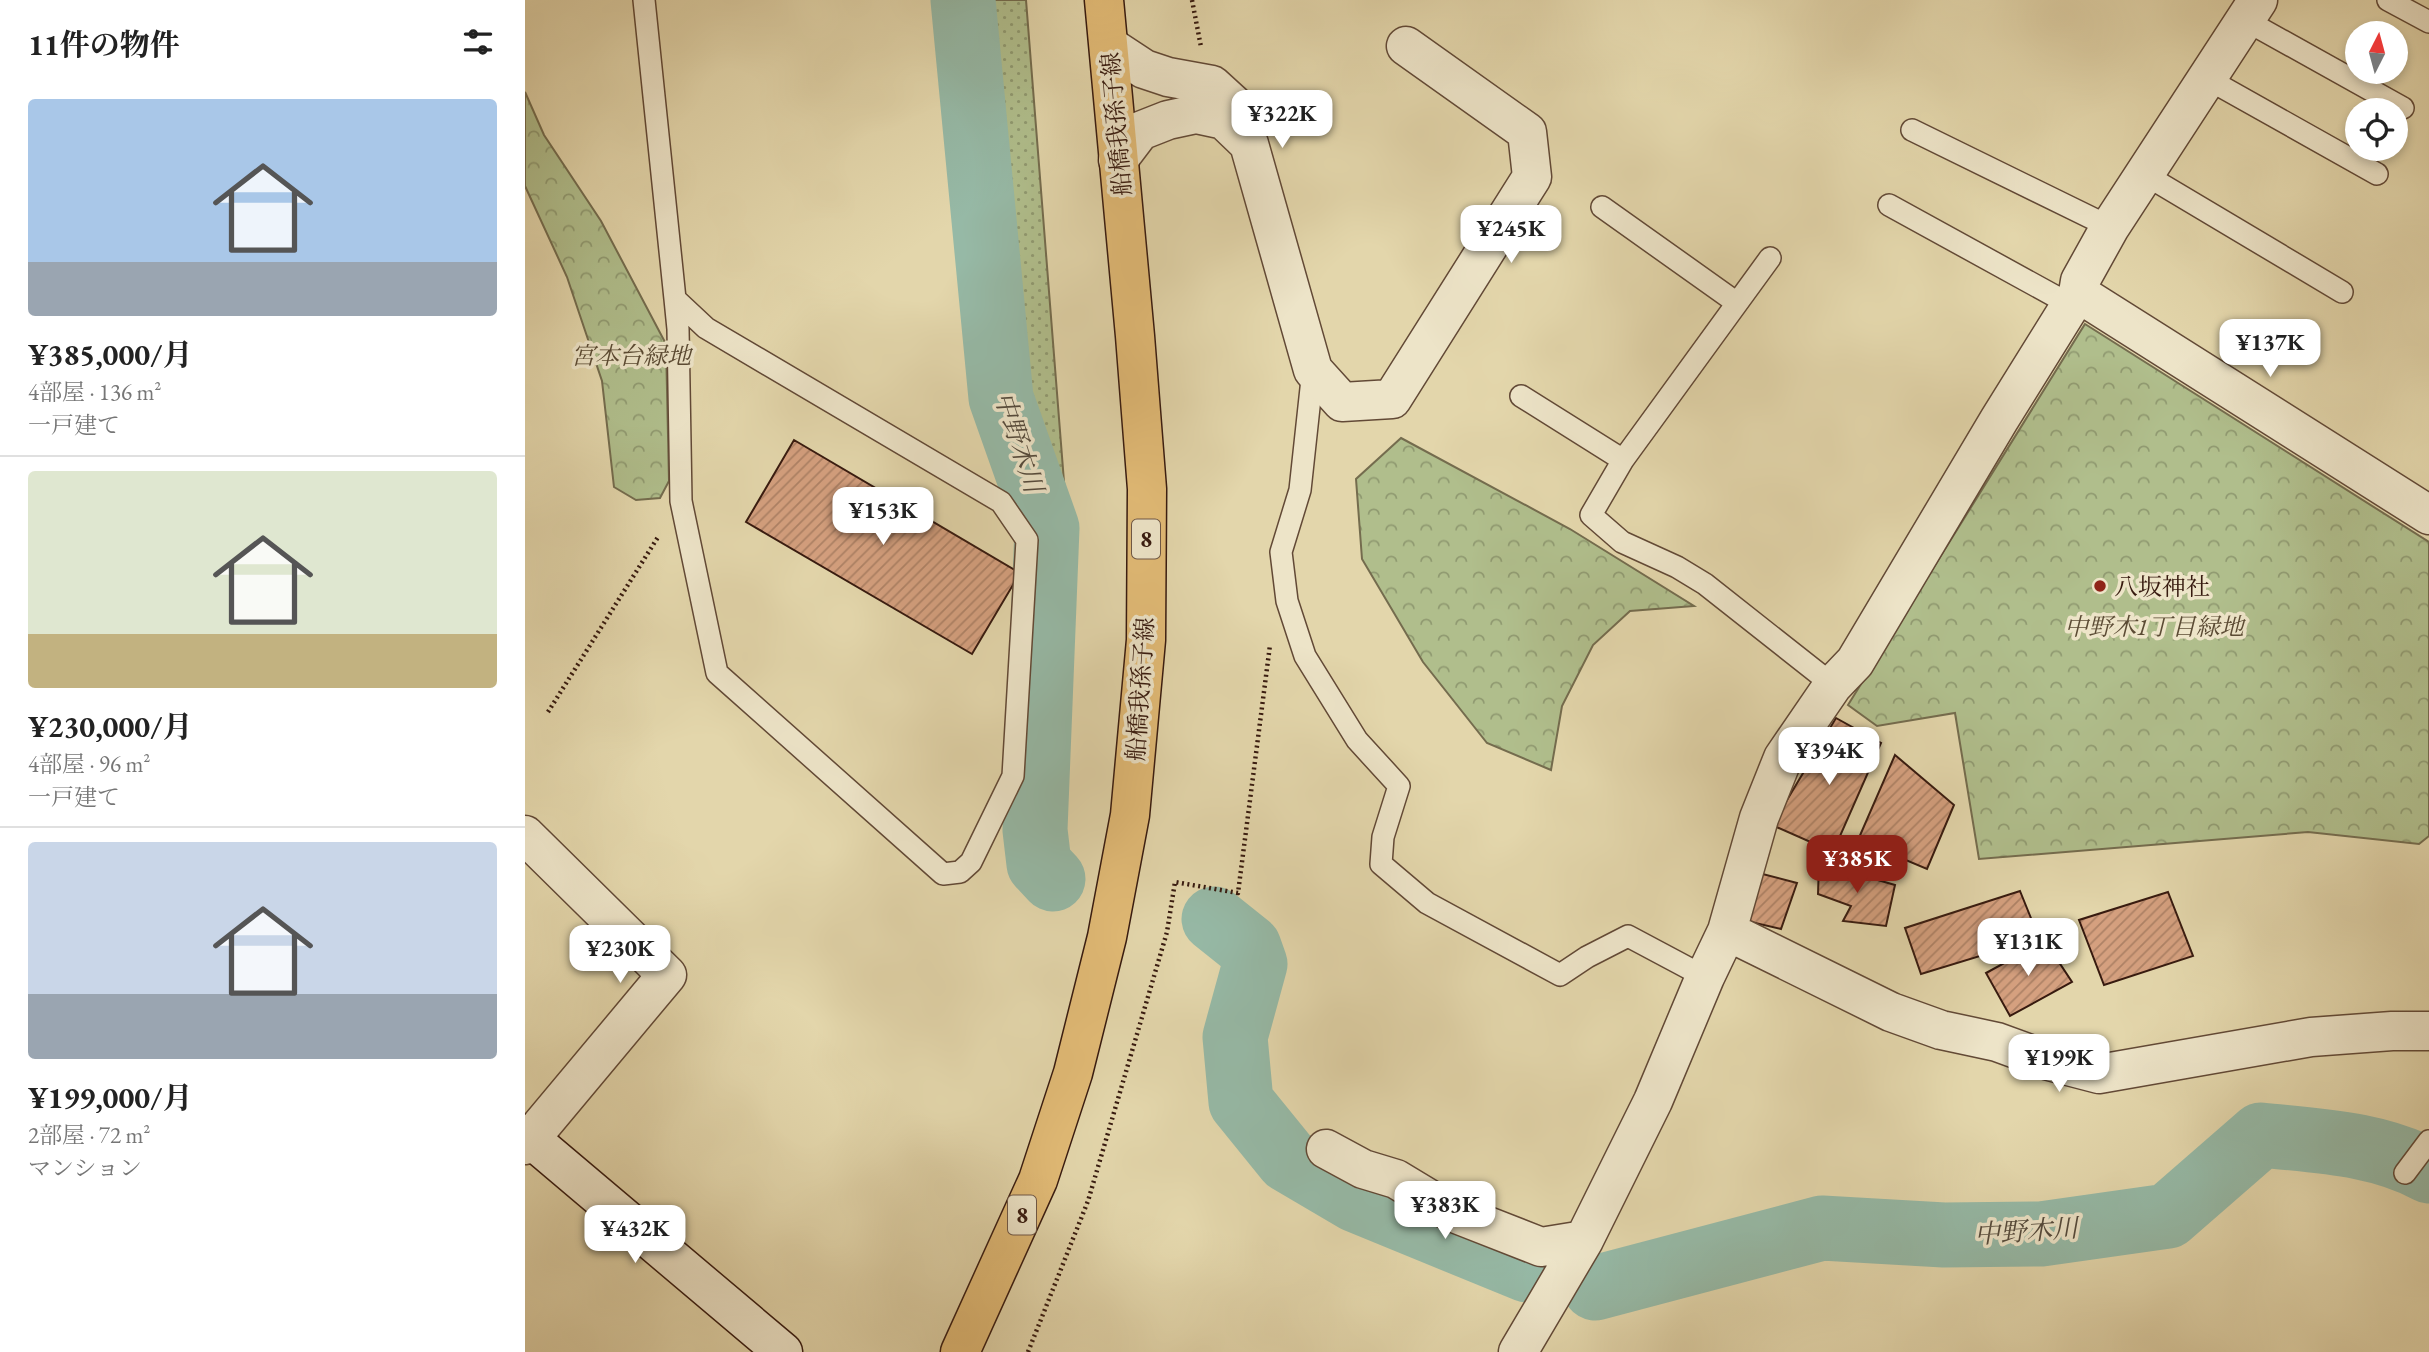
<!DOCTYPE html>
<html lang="ja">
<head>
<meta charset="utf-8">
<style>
  body { margin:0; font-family:"EB Garamond","Noto Serif JP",serif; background:#f2f2f2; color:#222; height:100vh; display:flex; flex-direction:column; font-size:26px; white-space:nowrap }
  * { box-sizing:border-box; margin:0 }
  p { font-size:23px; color:#767676 }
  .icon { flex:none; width:38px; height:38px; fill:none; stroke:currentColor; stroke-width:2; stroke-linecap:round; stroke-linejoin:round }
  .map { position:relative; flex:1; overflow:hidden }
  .side { display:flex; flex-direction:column; background:#fff; width:525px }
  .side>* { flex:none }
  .needle { width:46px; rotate:6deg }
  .buttons { position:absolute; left:1820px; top:21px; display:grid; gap:14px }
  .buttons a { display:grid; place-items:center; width:63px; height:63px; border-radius:50%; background:#fff; box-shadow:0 4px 10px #0003; font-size:35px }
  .price { position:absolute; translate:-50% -60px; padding:0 16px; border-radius:14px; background:#fff; color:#222; font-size:23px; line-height:46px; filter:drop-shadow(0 2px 4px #0008) }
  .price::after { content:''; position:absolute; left:50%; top:42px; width:21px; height:16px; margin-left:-10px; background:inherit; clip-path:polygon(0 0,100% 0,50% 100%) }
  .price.current { background:#8f2418; color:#fff }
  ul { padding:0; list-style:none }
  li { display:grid; align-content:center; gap:14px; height:371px; padding:0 28px }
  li+li { border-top:2px solid #e0e0e0 }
  li span { display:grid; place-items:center; height:217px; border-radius:7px; color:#555 }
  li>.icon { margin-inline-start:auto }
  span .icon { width:126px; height:126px; fill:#fffc; stroke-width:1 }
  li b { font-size:30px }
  h2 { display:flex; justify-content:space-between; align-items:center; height:84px; padding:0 28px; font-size:30px }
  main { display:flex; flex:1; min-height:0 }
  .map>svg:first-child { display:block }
  .grass { fill:url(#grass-dots); stroke:#746c4e; stroke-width:2 }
  .forest { fill:url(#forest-crowns); stroke:#746c4e; stroke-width:2 }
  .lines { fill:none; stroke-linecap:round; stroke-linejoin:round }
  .river { stroke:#96b9a6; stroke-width:65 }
  .building { fill:url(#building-hatch); stroke:#371a0f; stroke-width:2 }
  .lane-casing { stroke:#624936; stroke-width:24 }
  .street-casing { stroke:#624936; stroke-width:41 }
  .secondary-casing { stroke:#371a0f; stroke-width:41 }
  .primary-casing { stroke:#371a0f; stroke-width:41 }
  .path { stroke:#371a0f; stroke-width:4.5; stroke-dasharray:2 3.5; stroke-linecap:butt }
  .lane { stroke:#ede4c8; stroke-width:21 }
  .street { stroke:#ede4c8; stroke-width:38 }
  .secondary { stroke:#ede4c8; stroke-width:38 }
  .primary { stroke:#e2bb76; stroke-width:38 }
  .poi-dot { fill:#8f2418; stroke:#ede4c8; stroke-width:2.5 }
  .labels { text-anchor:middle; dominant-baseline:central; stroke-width:7; stroke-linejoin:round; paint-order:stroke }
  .shield { fill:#ede4c8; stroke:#6e5746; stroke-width:2 }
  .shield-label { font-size:23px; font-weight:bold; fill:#371a0f }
  .street-label { font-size:24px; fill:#371a0f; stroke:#ede4c8 }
  .park-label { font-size:24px; font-style:italic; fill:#5b4b34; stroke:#ede4c8 }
  .poi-label { font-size:24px; fill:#371a0f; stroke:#ede4c8; text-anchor:start }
  .water-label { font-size:26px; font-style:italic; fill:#544a3c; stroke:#ede4c8 }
</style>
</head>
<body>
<main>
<section class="side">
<h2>11件の物件<svg class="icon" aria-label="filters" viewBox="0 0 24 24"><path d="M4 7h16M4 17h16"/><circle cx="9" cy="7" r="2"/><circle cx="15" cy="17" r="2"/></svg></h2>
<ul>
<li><span style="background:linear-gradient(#a9c7e8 75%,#9aa5b1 0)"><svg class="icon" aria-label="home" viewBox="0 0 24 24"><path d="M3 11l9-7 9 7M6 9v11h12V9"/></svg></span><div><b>¥385,000/月</b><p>4部屋 · 136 m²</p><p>一戸建て</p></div></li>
<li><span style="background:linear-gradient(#dfe7d0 75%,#c2b280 0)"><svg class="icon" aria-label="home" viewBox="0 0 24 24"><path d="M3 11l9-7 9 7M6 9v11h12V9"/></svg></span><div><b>¥230,000/月</b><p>4部屋 · 96 m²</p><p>一戸建て</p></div></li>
<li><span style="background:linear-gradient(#c9d6e8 70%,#9aa5b1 0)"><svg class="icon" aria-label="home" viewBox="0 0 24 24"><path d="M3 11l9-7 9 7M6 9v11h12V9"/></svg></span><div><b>¥199,000/月</b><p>2部屋 · 72 m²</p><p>マンション</p></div></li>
</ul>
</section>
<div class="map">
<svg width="1904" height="1352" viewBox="0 0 1904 1352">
  <defs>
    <pattern id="grass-dots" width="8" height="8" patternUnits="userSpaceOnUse" patternTransform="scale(1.75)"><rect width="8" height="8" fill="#b0be8c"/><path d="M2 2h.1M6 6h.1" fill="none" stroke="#909a71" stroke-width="1.8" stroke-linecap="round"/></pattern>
    <pattern id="forest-crowns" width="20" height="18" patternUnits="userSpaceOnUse" patternTransform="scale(1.75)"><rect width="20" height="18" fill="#b0be8c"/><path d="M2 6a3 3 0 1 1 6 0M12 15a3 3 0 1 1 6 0" fill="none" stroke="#909a71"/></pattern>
    <pattern id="building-hatch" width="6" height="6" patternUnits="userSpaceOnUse" patternTransform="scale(1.75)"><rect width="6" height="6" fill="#d5a07f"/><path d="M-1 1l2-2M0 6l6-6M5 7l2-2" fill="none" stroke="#ae8266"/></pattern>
  </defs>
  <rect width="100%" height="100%" fill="#e3d6ab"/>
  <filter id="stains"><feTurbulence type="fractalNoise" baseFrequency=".00286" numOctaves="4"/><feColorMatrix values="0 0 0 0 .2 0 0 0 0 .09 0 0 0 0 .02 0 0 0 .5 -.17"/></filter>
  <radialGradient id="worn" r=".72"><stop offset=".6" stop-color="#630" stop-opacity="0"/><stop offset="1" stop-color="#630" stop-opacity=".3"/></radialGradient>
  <path class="grass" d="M466,0H501L541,507L506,426Z"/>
  <path class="forest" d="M0,92L19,135L76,221L141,344L144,481L135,498L111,500L89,487L77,381L42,277L0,186Z
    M1560,324L1904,542V836L1894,844L1783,832L1454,859L1430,713L1352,726L1323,705Z
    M876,438L1045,529L1169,606L1105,611L1068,645L1037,706L1026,770L962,743L898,662L837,559L831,479Z"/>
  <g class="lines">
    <path class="river" d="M438,0L476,398L522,528L510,830L514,864L528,879
      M689,919L724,947L730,964L710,1037L716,1102L763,1160L831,1200L1002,1270
      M1070,1288L1297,1228L1419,1235L1516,1234L1643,1216L1736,1135C1793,1141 1853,1143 1904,1171"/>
  </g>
  <path class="building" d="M269,440L495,573L447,654L221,522Z
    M1311,718L1356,743L1308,852L1247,825Z
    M1370,755L1429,805L1402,869L1333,840Z
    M1294,863L1370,885L1361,926L1318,921L1326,906L1293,894Z
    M1222,870L1272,883L1256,929L1209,918Z
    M1495,891L1514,938L1396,974L1380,928Z
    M1643,892L1668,956L1579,985L1554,920Z
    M1520,941L1547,982L1485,1016L1461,973Z"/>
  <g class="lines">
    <defs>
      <path id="lane" d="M119,0L150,299L153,329L156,501L192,673L418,874L435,872L446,862L488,776L502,540L476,502L181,328L150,299
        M1863,0L1904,22
        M1720,20L1878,108
        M1681,78L1852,174
        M1387,130L1585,227
        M1619,174L1817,292
        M1364,205L1546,305
        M1077,207L1212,303
        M1245,258L1098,460L1066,515L1097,542L1152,567L1180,584L1308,685
        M788,370L775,490L756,552L762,601L780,656L832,740L874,786L858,837L856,864L902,903L1035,975L1062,957L1103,936L1180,977
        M996,396L1098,460
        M1880,1173L1904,1141"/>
      <path id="street" d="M584,46L619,69L643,77L687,85L710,106L724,144L788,370L817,402L867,399L1007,177L1002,132L881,46
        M593,160L615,131L643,120L671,114L699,120L724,144
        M1553,293L1904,515
        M0,835L142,975L0,1145
        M1202,931L1366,1012L1416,1030L1472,1042L1524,1061L1574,1074L1786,1037L1867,1031H1904
        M801,1149L838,1169L871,1179L924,1211L1016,1247L1059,1240
        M993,1352L1059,1240L1128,1101L1180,977L1202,931L1234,818L1258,758L1308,685L1330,662L1474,420L1553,293L1555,281L1585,227L1733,0"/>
      <path id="secondary" d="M0,1134L258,1352"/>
      <path id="primary" d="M435,1352L513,1180L548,1073L582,937L605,815L621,640L622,489L610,336L579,0"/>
    </defs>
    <use href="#lane" class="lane-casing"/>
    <use href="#street" class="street-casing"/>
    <use href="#secondary" class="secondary-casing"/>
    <use href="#primary" class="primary-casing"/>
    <path class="path" d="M667,0L676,47
      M23,712L133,537
      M503,1352L563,1201L642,932L650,882L713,893L745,645"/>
    <use href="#lane" class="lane"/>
    <use href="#street" class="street"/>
    <use href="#secondary" class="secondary"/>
    <use href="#primary" class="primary"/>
  </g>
  <circle class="poi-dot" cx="1575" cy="586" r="7"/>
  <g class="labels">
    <g class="shield">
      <rect x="607" y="519.5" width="28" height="39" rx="5"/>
      <rect x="483" y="1195.5" width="28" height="39" rx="5"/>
    </g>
    <g class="shield-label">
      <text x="621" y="539">8</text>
      <text x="497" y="1215">8</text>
    </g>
    <g class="street-label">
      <text transform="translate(591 124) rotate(-95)">船橋我孫子線</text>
      <text transform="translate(615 689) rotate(-86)">船橋我孫子線</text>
    </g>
    <g class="park-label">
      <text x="106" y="355">宮本台緑地</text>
      <text x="1629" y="626">中野木1丁目緑地</text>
    </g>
    <g class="poi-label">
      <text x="1589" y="586">八坂神社</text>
    </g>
    <g class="water-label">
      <text transform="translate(494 442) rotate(72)">中野木川</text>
      <text transform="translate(1501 1231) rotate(-4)">中野木川</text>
    </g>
  </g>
  <rect width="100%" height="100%" filter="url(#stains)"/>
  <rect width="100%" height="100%" fill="url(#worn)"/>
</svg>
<div class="buttons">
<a><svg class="needle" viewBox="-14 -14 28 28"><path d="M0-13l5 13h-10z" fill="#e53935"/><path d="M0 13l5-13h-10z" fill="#767676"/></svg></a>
<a><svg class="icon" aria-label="locate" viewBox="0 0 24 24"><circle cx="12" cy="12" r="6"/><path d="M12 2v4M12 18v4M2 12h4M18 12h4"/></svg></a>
</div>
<b class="price" style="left:757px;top:150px">¥322K</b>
<b class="price" style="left:986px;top:265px">¥245K</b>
<b class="price" style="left:1745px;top:379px">¥137K</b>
<b class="price" style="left:358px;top:547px">¥153K</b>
<b class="price" style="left:1304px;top:787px">¥394K</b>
<b class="price current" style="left:1332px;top:895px">¥385K</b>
<b class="price" style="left:1503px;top:978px">¥131K</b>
<b class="price" style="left:95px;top:985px">¥230K</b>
<b class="price" style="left:1534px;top:1094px">¥199K</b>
<b class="price" style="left:920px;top:1241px">¥383K</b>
<b class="price" style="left:110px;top:1265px">¥432K</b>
</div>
</main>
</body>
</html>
